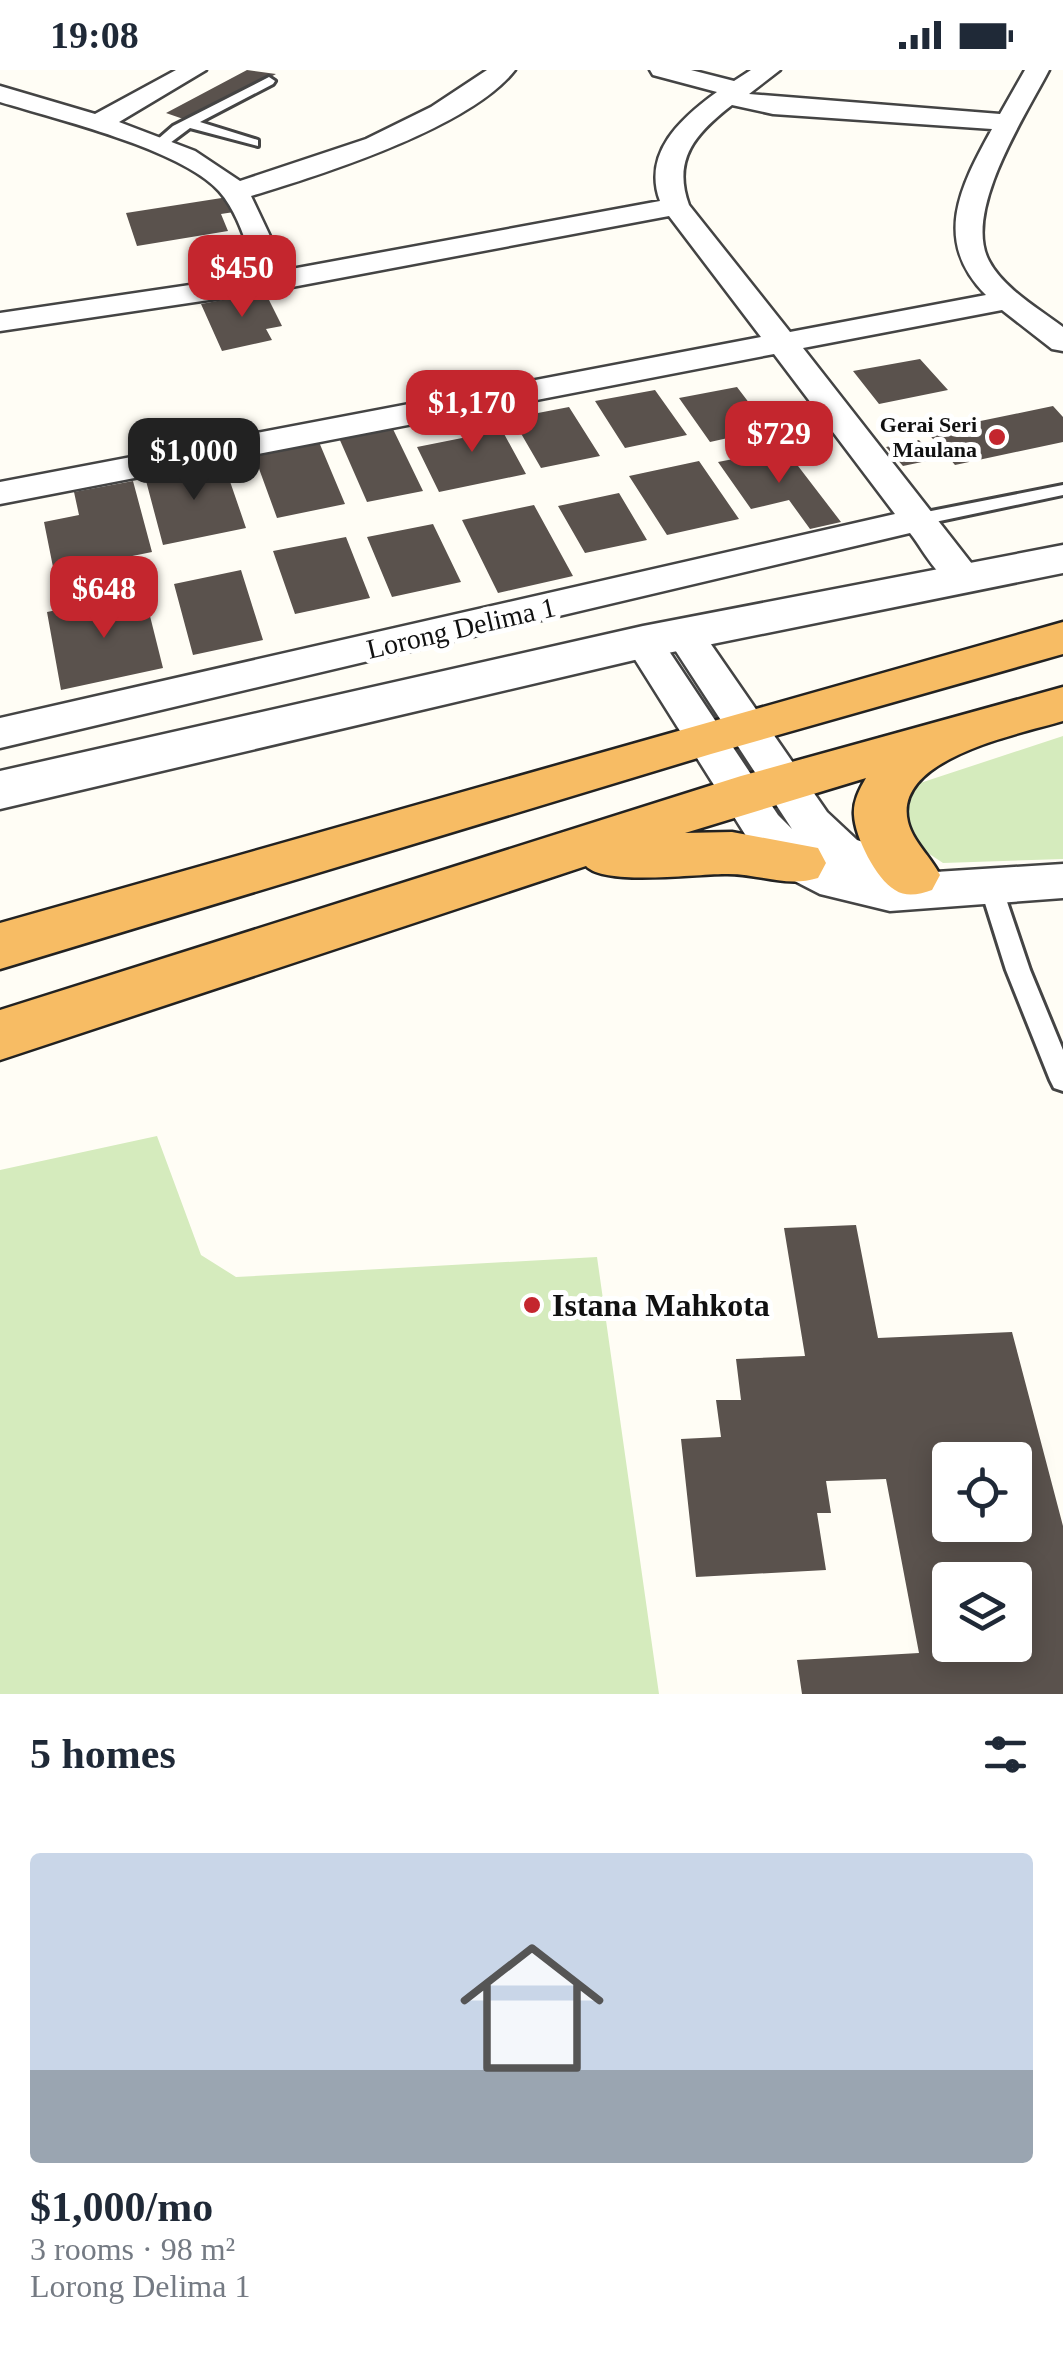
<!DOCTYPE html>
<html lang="en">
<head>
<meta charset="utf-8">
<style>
  body { margin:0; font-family:Georgia,serif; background:#f6f6f7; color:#1f2937; height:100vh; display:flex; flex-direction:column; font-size:38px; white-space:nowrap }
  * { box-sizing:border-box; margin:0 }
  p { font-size:32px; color:#747a83 }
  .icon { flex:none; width:55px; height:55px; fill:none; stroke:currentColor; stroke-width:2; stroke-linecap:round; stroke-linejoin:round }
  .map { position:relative; height:1624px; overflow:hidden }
  .drawer { display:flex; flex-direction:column; background:#fff; flex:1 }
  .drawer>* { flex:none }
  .tools { position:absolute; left:932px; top:1372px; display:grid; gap:20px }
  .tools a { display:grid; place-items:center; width:100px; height:100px; border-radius:10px; background:#fff; box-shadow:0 5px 25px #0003; font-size:50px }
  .price { position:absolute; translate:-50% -85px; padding:0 22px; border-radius:20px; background:#c4262e; color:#fff; font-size:32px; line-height:65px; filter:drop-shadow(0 2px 5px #0008) }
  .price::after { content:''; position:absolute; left:50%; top:60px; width:30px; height:22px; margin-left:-15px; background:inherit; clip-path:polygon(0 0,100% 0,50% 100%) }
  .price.active { background:#222; color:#fff }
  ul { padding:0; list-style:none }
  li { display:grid; align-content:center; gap:20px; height:530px; padding:0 30px }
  li span { display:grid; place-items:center; height:310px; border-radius:10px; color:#555 }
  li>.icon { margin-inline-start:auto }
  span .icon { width:180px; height:180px; fill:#fffc; stroke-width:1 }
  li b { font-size:42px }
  h2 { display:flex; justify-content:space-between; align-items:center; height:120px; padding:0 30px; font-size:42px }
  .status { display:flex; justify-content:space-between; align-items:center; height:70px; padding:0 50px; background:#fff; direction:ltr }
  .status svg { height:28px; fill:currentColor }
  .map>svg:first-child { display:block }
  .green { fill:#d5ebbd }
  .building { fill:#5a524d; fill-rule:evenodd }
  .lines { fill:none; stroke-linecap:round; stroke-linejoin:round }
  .service-casing { stroke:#444; stroke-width:6 }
  .minor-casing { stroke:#444; stroke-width:5 }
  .tertiary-casing { stroke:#444; stroke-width:5 }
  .trunk-casing { stroke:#222; stroke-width:5 }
  .service { fill:#fff; fill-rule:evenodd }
  .minor { fill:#fff; fill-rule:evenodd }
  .tertiary { fill:#fff; fill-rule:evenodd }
  .trunk { fill:#f7bc64; fill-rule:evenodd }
  .poi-dot { fill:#c4262e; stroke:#fff; stroke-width:4 }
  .labels { text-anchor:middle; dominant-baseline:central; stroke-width:10; stroke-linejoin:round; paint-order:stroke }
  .far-poi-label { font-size:22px; font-weight:bold; fill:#111; stroke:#fff; text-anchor:end }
  .street-label { font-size:28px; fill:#111; stroke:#fff }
  .near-poi-label { font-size:32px; font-weight:bold; fill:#111; stroke:#fff; text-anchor:start }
</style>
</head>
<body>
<div class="status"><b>19:08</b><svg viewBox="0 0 49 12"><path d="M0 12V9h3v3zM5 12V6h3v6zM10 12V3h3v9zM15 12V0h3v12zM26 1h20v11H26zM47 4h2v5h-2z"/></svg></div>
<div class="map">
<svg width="1063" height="1624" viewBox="0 0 1063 1624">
  <rect width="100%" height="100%" fill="#fffdf5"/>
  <path class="green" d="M1063,666V789L943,793L910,771L901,729L911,716Z
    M157,1066L201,1185L236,1207L597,1187L659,1624H0V1100Z"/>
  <path class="building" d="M247,0L276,4L189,51L166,43Z
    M228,127L234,142L221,144L228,161L137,176L126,143Z
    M265,222L282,256L266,259L272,270L222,281L201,234Z
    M920,289L948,320L879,334L853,301Z
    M737,317L769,359L710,372L679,328Z
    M655,320L687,365L625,378L595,331Z
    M1053,336L1063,347V372L955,395L927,362Z
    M569,337L600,386L541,398L512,348Z
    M491,340L526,404L439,422L417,377L467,367L456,347Z
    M392,357L423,421L367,432L339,368Z
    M919,370L936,389L903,396L886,377Z
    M319,372L345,434L277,448L254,385Z
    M785,379L841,452L810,459L789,430L751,439L718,392Z
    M223,391L246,458L163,475L145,407Z
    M699,391L739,449L667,465L629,406Z
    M133,411L152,482L54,502L44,452L79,445L74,422Z
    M619,423L647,470L585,483L558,436Z
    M534,435L573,506L498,523L462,450Z
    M433,454L461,512L392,527L367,467Z
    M346,467L370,528L295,544L273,481Z
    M241,500L263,570L193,585L174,514Z
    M144,522L163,598L61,620L47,542Z
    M856,1155L878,1268L1012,1262L1063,1456V1624H802L797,1590L919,1583L886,1409L826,1411L831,1443H817L826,1500L696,1507L681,1369L721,1367L716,1330H741L736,1289L805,1286L784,1158ZM950,1390H1015V1455H950ZM950,1510H1015V1575H950Z"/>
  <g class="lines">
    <defs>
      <path id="service" d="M269,7L275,11L273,14L200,52L258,70V76L190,58L162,79L150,76L173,56Z
        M1063,415V425L916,456L907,450L916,444Z
        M990,805L998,808L1001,814L1030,900L1063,980V1021L1054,1018L1050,1010L1006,900L979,814L982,808Z"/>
      <path id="minor" d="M176,0H206L119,52L195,81L240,111L366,69L431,37L487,0H515C470,58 321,105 251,126L286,200L660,131C642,83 681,48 717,22L653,5L650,0H691L734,11L751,0H780L749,24L1000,44L1025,0H1049C1027,43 962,141 989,191C1003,218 1039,239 1063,257V281L1052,279L1002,240L803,278L983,508L977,517C944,525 928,486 910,463L0,678V648L895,444L774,284L0,434V412L761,267L669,146L276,220L0,261V243L258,205C247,178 239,143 219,121C181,79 56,49 0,32V16L95,44ZM732,35L773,44L992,59C960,117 932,171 986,225L790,262L689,135C672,89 696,63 732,35Z
        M683,550L697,554L827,742L857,770L902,785L908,797L904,804L1063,794V828L890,841L820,824L783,805L748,769L624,572L629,563L643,559L657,563L778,745L792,759L664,563L669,554Z"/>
      <path id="tertiary" d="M1063,475V503L643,588L0,739V701L643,556Z"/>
      <path id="trunk" d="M1063,552V584L711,684L0,899V853Z
        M1063,617V651C1020,664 892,688 908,752C913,772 931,787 940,805L932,820C920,824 907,828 895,820C876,809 855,767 854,745C853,732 859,720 866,708L685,763L732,762L818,778L826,793L818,808C786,818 758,803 725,804C695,804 605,816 586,796L0,990V940L741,706Z"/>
    </defs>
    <use href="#service" class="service-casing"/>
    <use href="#minor" class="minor-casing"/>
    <use href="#tertiary" class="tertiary-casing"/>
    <use href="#trunk" class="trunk-casing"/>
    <use href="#service" class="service"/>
    <use href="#minor" class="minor"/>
    <use href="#tertiary" class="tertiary"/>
    <use href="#trunk" class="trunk"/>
  </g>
  <g class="poi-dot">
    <circle cx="997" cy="367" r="10"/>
    <circle cx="532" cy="1235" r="10"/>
  </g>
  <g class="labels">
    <g class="far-poi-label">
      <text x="977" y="354">Gerai Seri<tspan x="977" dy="25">Maulana</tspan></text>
    </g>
    <g class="street-label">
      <text transform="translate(461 558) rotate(-13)">Lorong Delima 1</text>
    </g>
    <g class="near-poi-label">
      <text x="552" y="1235">Istana Mahkota</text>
    </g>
  </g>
</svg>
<div class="tools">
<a><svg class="icon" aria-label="locate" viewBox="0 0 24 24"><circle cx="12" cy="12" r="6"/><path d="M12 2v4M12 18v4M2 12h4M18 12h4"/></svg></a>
<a><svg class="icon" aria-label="layers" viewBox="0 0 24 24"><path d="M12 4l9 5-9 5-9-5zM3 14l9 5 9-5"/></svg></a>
</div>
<b class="price" style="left:242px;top:250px">$450</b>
<b class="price" style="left:472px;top:385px">$1,170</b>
<b class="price" style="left:779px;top:416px">$729</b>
<b class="price active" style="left:194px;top:433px">$1,000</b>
<b class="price" style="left:104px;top:571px">$648</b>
</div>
<section class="drawer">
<h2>5 homes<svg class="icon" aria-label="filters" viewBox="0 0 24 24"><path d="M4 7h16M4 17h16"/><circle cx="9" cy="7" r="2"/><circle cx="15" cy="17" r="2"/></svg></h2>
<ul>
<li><span style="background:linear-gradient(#c9d6e8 70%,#9aa5b1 0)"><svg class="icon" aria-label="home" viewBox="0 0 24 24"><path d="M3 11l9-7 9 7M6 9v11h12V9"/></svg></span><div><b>$1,000/mo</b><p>3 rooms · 98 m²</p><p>Lorong Delima 1</p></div></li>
</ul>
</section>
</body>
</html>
